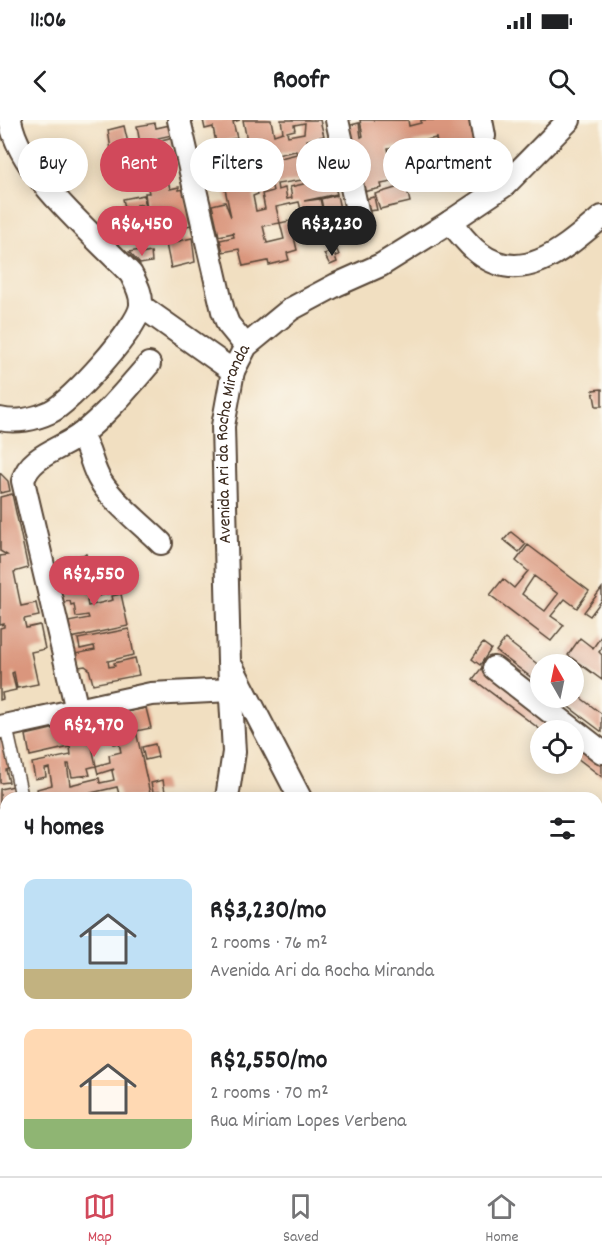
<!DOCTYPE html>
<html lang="en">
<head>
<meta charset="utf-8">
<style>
  body { margin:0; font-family:Dekko,sans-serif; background:#f2f2f2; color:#202124; height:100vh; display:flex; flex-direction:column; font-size:22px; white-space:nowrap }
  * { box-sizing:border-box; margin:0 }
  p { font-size:20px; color:#757577 }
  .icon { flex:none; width:33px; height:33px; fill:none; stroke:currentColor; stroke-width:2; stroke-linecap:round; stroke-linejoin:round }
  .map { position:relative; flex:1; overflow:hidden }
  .drawer { position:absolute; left:0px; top:672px; width:603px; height:384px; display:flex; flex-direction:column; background:#fff; border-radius:18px 18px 0 0; box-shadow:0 3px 15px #0003 }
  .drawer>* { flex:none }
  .top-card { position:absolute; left:18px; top:18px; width:567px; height:54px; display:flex; gap:12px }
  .needle { width:39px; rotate:351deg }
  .buttons { position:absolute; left:530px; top:534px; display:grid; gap:12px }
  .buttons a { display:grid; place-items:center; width:54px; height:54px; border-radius:50%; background:#fff; box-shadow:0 3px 15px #0003; font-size:30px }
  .price { position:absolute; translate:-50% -51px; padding:0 14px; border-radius:21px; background:#d1495b; color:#fff; font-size:20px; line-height:39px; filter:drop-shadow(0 2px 3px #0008) }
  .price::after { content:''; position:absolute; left:50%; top:36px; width:18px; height:14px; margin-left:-9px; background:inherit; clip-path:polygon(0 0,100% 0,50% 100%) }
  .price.selected { background:#222; color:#fff }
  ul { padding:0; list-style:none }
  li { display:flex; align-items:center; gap:18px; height:150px; padding:0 24px }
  li span { display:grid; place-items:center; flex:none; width:168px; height:120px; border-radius:12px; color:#555 }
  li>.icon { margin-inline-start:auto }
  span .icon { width:72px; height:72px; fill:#fffc; stroke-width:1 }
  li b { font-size:26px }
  h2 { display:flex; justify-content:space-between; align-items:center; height:72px; padding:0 24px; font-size:26px }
  .pill { padding:0 21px; border-radius:27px; background:#fff; box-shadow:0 3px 15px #0003; font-size:21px; line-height:54px }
  .pill.selected { background:#d1495b; color:#fff }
  .status { display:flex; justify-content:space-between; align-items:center; height:42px; padding:0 30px; background:#fff; direction:ltr }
  .status svg { height:16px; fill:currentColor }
  header { display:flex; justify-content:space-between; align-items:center; height:78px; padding:0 24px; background:#fff; font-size:27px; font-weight:700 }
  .tab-bar { display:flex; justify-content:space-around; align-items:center; height:84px; border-top:2px solid #e0e0e0; background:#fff; font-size:16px; color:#757577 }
  .tab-bar a { display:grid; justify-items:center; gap:3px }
  .tab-bar .selected { color:#d1495b }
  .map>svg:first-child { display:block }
  .building { fill:#da967d; fill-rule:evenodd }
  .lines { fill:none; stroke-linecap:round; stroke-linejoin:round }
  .lane-casing { stroke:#564536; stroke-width:15 }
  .street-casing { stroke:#564536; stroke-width:26 }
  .lane { stroke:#fff; stroke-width:12 }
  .street { stroke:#fff; stroke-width:22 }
  .labels { text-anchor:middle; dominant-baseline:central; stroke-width:5; stroke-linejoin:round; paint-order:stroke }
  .street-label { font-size:18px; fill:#3b2a1e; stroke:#fbf7ec }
</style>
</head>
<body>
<div class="status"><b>11:06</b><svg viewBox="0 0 49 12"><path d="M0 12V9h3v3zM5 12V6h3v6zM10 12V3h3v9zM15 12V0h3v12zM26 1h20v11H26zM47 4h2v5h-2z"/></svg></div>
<header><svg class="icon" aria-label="back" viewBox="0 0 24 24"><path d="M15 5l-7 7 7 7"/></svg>Roofr<svg class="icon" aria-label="search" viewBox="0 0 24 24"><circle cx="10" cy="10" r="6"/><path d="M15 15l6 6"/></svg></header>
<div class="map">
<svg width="602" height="1056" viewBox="0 0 602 1056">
  <rect width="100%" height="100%" fill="#fbf7ec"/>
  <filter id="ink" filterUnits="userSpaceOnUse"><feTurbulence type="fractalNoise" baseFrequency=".0167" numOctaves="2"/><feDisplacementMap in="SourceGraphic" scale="12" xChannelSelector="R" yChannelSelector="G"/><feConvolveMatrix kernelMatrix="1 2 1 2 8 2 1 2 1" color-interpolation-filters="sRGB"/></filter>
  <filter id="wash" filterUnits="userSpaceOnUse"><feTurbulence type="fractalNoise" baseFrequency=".008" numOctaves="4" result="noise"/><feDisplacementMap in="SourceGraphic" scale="24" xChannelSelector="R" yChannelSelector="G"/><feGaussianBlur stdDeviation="1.35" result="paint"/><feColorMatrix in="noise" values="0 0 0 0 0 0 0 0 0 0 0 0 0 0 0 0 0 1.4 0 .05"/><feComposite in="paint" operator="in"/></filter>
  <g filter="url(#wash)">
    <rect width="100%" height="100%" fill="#f1dfc1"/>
    <g id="blocks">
      <path class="building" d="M203,0H240L233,2L237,18L216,23L213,7L205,9Z
        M243,0H271L274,15L283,12L281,0H320L324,16L307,20L315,58L277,64L278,70L285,68L287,79L292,78L290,67L321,60L322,67L334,64L337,74L304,81L320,79L327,109L294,117L297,130L287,133L289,140L269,145L268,141L243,146L239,129L223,132L220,120L234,117L233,113L219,116L212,85L225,82L231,97L217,32L235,28L236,32L243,30L242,26L251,23L247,21ZM305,3L304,13L288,16L287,12L295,10L294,5ZM296,31L297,34L272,40L271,36ZM255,40L258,56L269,54L273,71L262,74L265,89L256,91L253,76L258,74L254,57L249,58L246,42ZM299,82L303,98L280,103L284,119L267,123L263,106L280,103L276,87Z
        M360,0H408L409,6L421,3V0H472L482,45L433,53V57L421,60L416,38L439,33L436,18L413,23L416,38L412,39L413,46L405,47L408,59L381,64L382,68L362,72L347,6L359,3L361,17L363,16ZM398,26L401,41L391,44L388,28Z
        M155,3L156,8L170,5L172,15L158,18V21L173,17L178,40L164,43L170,69L179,67V70L184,69L192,105L176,108L178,116L156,121L155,112L171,109L170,103L139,110L129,105L123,79L144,75L145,84L137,85L140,94L156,91L155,87L147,89L145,73H149L141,37L121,41L125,45L137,42L140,57L116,63L108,10L124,6L129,27L140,24L137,6Z
        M214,29L218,49L210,50L211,56L219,54L221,64L207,68L200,32Z
        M330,42L333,58L321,60L318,44Z
        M406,65L410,82L380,89L375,74Z
        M337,75L340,89H323L321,79Z
        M374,77L377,90L367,91L365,79Z
        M192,118L195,142L171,148L166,124Z
        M140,130L141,134L151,132L152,142L140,144L129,132Z
        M337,130L339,135L335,136L337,142L330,145L324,134Z
        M602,269V286H596L593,270Z
        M0,353L8,361L10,371L0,373Z
        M12,374L28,448L14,452L21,486L36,483L39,496L24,499L26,508L40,505L45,529L31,532L38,564L17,568L14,552L12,553L16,570L2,573L3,579L0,580V508L4,507V504L0,505V436L7,435L0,431V377Z
        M511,412L526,424L519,432L504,420Z
        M528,425L589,471L577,488L565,479L551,496L564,505L551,521L490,475L503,459L514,468L528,451L516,441ZM534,456L558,474L545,491L522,474Z
        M86,434L91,449L89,450L90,456L70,460L65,447H67L66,439Z
        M116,453L120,471L93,477L94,480L87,481L88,486L113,480L112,476L121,474L128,506L66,519L63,503L89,498L88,495L76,497L74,484L71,485L70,481L59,483L56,467L69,464L70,468L83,465L82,461Z
        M602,468V480L590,496L584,492Z
        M129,509L134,535L108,541L109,547L115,546L114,543L135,538L139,555L93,564L89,549L85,546L73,548L70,535L95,530L94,526L80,529L78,519Z
        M602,515V528L599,532L602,535V560L568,535L580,518L593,528Z
        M505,519L540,546V564L496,531Z
        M483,523L491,529L480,545L472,539Z
        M483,546L566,610H541L473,559Z
        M573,572L602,594V612L557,578H573Z
        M146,588L151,608L136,611L151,678H120L117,667L82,675V678H39L37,669L52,665L49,648L45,649L46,657L35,659L32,643L71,635L70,627L30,636L26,615L86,601L89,613L97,611L95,604L127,597V592ZM111,617L113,624L119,623L121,632L109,635L110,642L96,646L91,621ZM67,644H69L72,657L90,655L88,648L96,646L98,654L114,649L112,651L114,660L100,663L99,658L70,665Z
        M573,616L602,639V657L573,635Z
        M3,619L10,649L6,650L9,662L0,663V620Z
        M155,624L158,637L145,640L142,627Z
        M163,660L165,672H153L151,663Z
        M14,666L17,678H6V685L3,686L6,718L0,720V669Z
        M6,742V795H4L0,779V743Z
        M88,1050H110L112,1054L119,1050H157L160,1056H138L136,1052L126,1056H91Z
        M350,1050H396L399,1056H336Z"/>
    </g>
  </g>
  <g filter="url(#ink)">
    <use href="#blocks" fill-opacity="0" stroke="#564536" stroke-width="1.5"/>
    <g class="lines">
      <defs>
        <path id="lane" d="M6,606L22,678"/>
        <g id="street">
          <path d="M179,0L223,191L228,204L246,226"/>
          <path d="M337,0L359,99"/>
          <path d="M481,0L484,16"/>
          <path d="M450,102C459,112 468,125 479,133C524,168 568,125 602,97"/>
          <path d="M141,186L233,251"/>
          <path d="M0,299C16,303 35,299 50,292C70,283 140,206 141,185C142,174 136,164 131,154C93,114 20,55 10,0"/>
          <path d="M80,315C91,330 91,347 101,362C116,385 142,404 161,423"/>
          <path d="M494,548L602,632"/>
          <path d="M233,549L300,678"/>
          <path d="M77,590L23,361C29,336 61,329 80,315C106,295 128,268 149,244"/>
          <path d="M0,607L151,574L231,570"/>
          <path id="s1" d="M227,678L234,632L229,542L223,306L233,251L246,226L291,189L336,165L381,145L450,102L505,65L569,0"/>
          <path d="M0,920L6,910"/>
          <path d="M274,1050L276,1056"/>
          <path d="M430,1050L433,1056"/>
        </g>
      </defs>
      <use href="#lane" class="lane-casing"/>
      <use href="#street" class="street-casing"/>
      <use href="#lane" class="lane"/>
      <use href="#street" class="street"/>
    </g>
  </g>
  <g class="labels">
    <g class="street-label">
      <text stroke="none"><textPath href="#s1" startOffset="356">Avenida Ari da Rocha Miranda</textPath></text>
    </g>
  </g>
</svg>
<div class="buttons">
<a><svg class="needle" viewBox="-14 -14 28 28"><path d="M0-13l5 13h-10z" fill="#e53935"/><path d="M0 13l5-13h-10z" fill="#757577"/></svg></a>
<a><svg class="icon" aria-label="locate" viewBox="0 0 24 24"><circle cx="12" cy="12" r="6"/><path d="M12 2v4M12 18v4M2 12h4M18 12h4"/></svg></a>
</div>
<b class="price" style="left:142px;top:137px">R$6,450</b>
<b class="price selected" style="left:332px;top:137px">R$3,230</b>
<b class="price" style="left:94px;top:487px">R$2,550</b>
<b class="price" style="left:94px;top:638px">R$2,970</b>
<div class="top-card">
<a class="pill">Buy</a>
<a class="pill selected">Rent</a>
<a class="pill">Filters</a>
<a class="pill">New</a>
<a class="pill">Apartment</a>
</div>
<section class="drawer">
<h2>4 homes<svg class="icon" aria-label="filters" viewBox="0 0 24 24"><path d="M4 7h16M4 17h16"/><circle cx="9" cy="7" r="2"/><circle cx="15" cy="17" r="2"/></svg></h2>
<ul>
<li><span style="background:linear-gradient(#bfe0f5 75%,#c2b280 0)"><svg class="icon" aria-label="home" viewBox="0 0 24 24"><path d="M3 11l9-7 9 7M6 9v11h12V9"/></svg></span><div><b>R$3,230/mo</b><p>2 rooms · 76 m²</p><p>Avenida Ari da Rocha Miranda</p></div></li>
<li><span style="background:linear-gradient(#ffd9b3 75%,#8fb573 0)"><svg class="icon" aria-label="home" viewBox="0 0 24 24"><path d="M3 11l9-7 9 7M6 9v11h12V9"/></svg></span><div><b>R$2,550/mo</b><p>2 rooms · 70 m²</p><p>Rua Miriam Lopes Verbena</p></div></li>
</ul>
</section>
</div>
<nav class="tab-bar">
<a class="selected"><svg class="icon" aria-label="map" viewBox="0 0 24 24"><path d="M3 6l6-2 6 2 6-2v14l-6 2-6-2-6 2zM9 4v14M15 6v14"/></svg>Map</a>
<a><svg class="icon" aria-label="saved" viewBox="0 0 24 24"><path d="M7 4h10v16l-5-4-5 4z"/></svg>Saved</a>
<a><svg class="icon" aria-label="home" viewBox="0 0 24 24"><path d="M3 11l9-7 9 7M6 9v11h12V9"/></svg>Home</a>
</nav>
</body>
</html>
